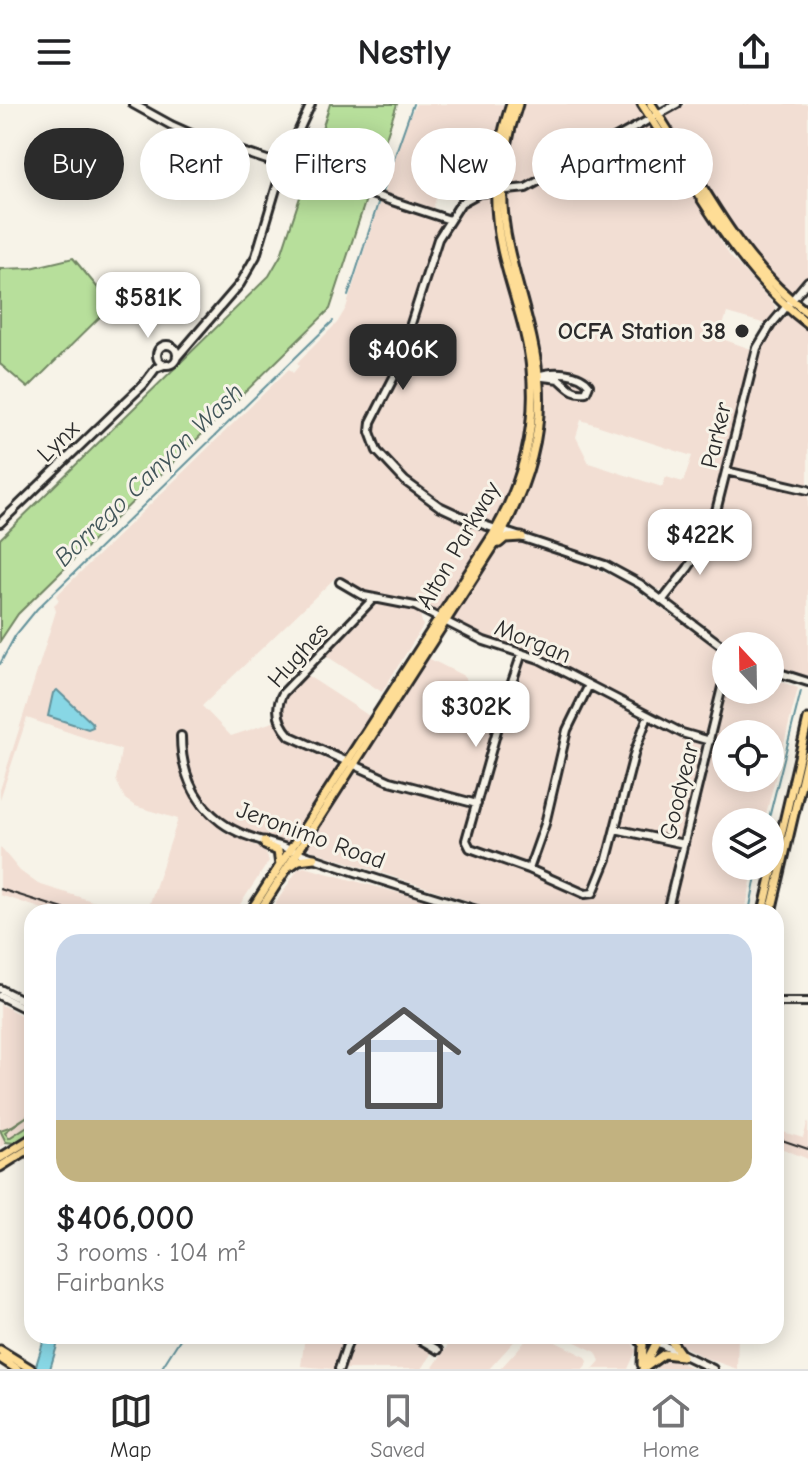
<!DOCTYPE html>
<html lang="en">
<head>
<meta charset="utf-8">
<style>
  body { margin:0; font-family:"Comic Neue",sans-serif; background:#f2f2f2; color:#202124; height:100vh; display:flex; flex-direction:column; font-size:30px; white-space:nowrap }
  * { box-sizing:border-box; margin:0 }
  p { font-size:26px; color:#757577 }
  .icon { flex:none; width:44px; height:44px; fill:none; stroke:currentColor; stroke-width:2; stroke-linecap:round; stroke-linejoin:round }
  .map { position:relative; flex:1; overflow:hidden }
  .side { position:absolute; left:24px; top:800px; width:760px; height:440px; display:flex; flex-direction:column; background:#fff; border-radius:24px; box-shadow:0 4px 20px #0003 }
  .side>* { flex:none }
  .guide { position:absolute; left:24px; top:24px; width:760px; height:72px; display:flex; gap:16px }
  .needle { width:52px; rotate:338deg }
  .fabs { position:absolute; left:712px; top:528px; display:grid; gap:16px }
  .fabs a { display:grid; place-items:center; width:72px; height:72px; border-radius:50%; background:#fff; box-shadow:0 4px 20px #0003; font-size:40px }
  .price { position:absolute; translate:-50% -68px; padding:0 18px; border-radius:16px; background:#fff; color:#222; font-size:26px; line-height:52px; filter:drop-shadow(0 2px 4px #0008) }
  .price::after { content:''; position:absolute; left:50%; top:48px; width:24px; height:18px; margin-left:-12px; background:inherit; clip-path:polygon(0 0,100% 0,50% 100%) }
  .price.current { background:#2b2b2b; color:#fff }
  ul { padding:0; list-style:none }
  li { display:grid; align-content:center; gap:16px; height:424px; padding:0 32px }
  li span { display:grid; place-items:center; height:248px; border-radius:24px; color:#555 }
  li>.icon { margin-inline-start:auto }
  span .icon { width:144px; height:144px; fill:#fffc; stroke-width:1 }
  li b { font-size:34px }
  .pill { padding:0 28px; border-radius:36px; background:#fff; box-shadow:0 4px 20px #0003; font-size:28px; line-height:72px }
  .pill.current { background:#2b2b2b; color:#fff }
  header { display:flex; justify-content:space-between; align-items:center; height:104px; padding:0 32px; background:#fff; font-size:36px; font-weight:700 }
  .menu { display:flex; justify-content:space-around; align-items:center; height:112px; border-top:2px solid #e0e0e0; background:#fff; font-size:22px; color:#757577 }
  .menu a { display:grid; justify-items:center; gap:4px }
  .menu .current { color:#2b2b2b }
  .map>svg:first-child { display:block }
  .built { fill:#f2ded3; fill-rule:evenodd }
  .green { fill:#b7df9b; stroke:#718563; stroke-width:2 }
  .water { fill:#88d7e5; stroke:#63929b; stroke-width:2 }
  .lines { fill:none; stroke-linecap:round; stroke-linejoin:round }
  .stream { stroke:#63929b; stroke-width:2 }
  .secondary-casing { stroke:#2b2b2b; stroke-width:12 }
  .primary-casing { stroke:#2b2b2b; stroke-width:13 }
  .secondary { stroke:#f7f3e8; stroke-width:6 }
  .primary { stroke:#fedd96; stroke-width:7 }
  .rail { stroke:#2b2b2b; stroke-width:2 }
  .poi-dot { fill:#2b2b2b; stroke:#f7f3e8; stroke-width:3 }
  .labels { text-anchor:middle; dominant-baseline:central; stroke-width:6; stroke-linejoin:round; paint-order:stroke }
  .poi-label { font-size:24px; font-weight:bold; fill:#2b2b2b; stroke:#f7f3e8; text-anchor:end }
  .street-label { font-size:24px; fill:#2b2b2b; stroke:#f7f3e8 }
  .water-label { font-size:26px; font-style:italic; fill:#42565a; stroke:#f7f3e8 }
</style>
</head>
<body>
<header><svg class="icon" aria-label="menu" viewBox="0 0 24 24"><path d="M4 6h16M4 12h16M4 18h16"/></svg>Nestly<svg class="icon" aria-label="share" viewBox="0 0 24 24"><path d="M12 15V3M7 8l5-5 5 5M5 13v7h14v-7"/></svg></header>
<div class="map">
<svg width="808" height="1265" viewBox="0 0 808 1265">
  <rect width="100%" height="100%" fill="#f7f3e8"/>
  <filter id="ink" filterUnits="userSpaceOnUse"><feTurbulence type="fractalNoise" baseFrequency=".0125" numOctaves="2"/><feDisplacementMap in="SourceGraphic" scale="16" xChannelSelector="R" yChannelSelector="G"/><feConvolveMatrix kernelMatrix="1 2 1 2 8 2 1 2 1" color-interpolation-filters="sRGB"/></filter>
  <g filter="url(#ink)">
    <path class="built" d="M416,0H505L485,80L461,90L458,94L438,88L433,104L384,89L406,19Z
      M523,0H635L643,11L641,17L526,82L512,84L508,78L509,57Z
      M686,0H808V171L794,188H787L752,150L666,16L668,10Z
      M645,23L651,24L730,152L775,202L776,209L766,220L727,209L719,234L751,245L710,420L702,439L690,455L665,485L659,486L614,459L514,425L512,418L524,393L538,348L546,266L542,262L537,228L514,151L507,96L511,91L535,85ZM581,316L692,352L683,378L666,373L662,383L589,359L576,333Z
      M487,91L491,96L498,150L520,228L527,278L524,336L515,372L496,417L490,419L446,402L418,384L379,345L373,329L376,313L393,282L440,137L467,99Z
      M380,96L442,117L443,121L435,133L391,267L367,316L365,328L368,341L373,350L419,395L457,416L484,425L487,432L439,506L433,508L409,498L369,490L337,472L202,602L231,632L276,617L285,632L292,639L336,660L337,666L291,738L284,740L238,724L207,702L191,675L185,651L187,631L183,626L177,628L175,636L179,663L196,701L224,728L264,745L269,757L235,808H147L178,715L135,702L125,695L116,676L121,646L27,614L0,695V686L56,507L54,501L59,496L56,492L289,265L293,269L299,262L297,259L337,219L346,204Z
      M790,212L808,226V382L732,363L758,252L773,226L784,213Z
      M730,373L808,390V573L770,561V542H732L672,497V491L704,449L715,430Z
      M513,436L588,461L627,479L726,552V565L714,590L704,631L668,618L545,555L455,519L453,513L501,440Z
      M375,500L415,507L420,510L423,522L382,588L325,551Z
      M428,554L462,571L479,589L502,596L475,692L471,694L403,678L363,662L361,655Z
      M527,555L556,568L580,581L581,585L564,622L541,719L527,756L522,758L469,737L512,588L525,556Z
      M305,570L371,613L346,650L341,652L295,631L284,619L281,609L282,597L288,587Z
      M770,573L798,584L764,718H726V762H754L745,808H670L682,771L726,581V586H770ZM726,630H770V674H726Z
      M593,589L638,613L640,617L634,630L601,762L591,784L587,786L536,764L534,761L548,720L572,621L588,592Z
      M651,619L703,642L682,734L678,735L621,721L637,646Z
      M358,669L400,686L468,701L471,704L461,737L467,746L584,794L597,790L619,730L676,742L678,746L663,808H503L310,746L308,739L352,671Z
      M0,743L20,767L38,780L127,808H52L0,791Z
      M304,763L454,804L465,808H270L298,765Z
      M0,900L32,917V1024L0,1043Z
      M808,1017V1055L776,1042V1026L803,1034Z
      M305,1232H345L333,1265L301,1262Z
      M355,1232H403L430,1246L431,1250L421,1265H344Z
      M454,1232H519L489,1265H432Z
      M530,1232H544L586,1253L588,1258L583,1265H500Z
      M563,1232H623L631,1236L636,1247L628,1265H593L600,1257L596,1248Z
      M672,1232H738L737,1265L703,1253L673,1236Z
      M669,1252L690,1263V1265H656L662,1255Z"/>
    <path class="green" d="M330,0H397L371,80L328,67L334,50L316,44Z
      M309,80L334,83L366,95L330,205L18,510L0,537V435L269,172L281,151L303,84Z
      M73,154L112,201L28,284L0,260V165L31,164Z
      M32,1009L5,1028L9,1034L32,1019V1028L14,1039L6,1038L0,1026L12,1022Z"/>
    <path class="water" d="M57,586L92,619L93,623L88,625L48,612L53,589Z
      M45,1232H60L50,1265H35Z"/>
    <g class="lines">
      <path class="stream" d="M382,88L413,0
        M348,192L379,96
        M0,560L15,532L37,505L333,217
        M768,718L801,587
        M749,808L758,762
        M161,1265L182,1232"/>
      <defs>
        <path id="secondary" d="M133,0L171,21L200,34L450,116
          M677,0L526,84L479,89L461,99L438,135L394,273L371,318L370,328L377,347L405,377L439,402L469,416L605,461L640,480L726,545
          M157 251a10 10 0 1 1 20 0a10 10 0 1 1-20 0Z
          M177,253L240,180L256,152L283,61L311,0
          M535,272L559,275C568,282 572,290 586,288L589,281C580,268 553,266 538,272
          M726,367L808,386
          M0,419L144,280L156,264L167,260
          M340,478L364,492L415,502L484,537L539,555L682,629L710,637
          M374,494L283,589C274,605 278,619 290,632L390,677L477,700
          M662,497L688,464L710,431L757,244L771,221L808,177
          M522,549L503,605L466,736L470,744L529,765L585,790L593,789L607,755L635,647L648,612
          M770,566L808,578
          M181,632C181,666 193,697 221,718C241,733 266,737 289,745C353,769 418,788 483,808
          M615,725L684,740
          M529,765L545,720L567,626L589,581
          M667,808L722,583L726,575
          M0,885L32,901
          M0,892L32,908
          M776,898H808
          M414,1232L438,1246
          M644,1232L713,1265
          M339,1265L350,1232"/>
        <path id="primary" d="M642,0C693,77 733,163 808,220
          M651,0C699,72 736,157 808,209
          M499,439L505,434L522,433
          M264,737L265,741L278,747L280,761
          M292,761L299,756L314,754
          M250,808L493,431C522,380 537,324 531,265C527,225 511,186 502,146C491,97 495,47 511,0
          M259,808L500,432C525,386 543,334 539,281C536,234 519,190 509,144C498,96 502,46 518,0
          M763,808L808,615
          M771,808L808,650
          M0,1054L32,1034
          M0,1063L32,1043
          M637,1232L643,1241L642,1260
          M668,1232L682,1252
          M0,1246L31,1265
          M0,1254L17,1265
          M644,1262L660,1232
          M643,1265L664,1250L682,1252"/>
      </defs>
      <use href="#secondary" class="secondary-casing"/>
      <use href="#primary" class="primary-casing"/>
      <use href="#secondary" class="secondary"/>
      <use href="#primary" class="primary"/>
      <path class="rail" d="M0,785L73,808
        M776,1034L808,1045"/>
    </g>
  </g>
  <circle class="poi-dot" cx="742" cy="227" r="8"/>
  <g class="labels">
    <g class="poi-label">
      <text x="726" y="227">OCFA Station 38</text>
    </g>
    <g class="street-label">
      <text transform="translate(716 331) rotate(-77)">Parker</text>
      <text transform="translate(58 337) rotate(-44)">Lynx</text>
      <text transform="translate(458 441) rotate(-60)">Alton Parkway</text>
      <text transform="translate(533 537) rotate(22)">Morgan</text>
      <text transform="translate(298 551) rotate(-48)">Hughes</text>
      <text transform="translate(679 687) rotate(-76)">Goodyear</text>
      <text transform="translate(311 731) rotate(20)">Jeronimo Road</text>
    </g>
    <g class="water-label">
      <text transform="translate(149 371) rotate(-44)">Borrego Canyon Wash</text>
    </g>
  </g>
</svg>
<div class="fabs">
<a><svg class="needle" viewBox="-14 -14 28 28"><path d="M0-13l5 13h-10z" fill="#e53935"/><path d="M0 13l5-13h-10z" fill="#757577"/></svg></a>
<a><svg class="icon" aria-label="locate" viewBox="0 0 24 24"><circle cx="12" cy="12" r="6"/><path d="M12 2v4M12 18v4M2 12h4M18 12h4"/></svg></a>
<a><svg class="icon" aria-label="layers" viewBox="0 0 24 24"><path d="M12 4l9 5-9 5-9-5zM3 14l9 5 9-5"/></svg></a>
</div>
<b class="price" style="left:148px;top:236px">$581K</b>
<b class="price current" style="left:403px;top:288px">$406K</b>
<b class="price" style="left:700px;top:473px">$422K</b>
<b class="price" style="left:476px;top:645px">$302K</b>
<div class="guide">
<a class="pill current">Buy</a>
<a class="pill">Rent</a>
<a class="pill">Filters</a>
<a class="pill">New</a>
<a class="pill">Apartment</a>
</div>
<section class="side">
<ul>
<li><span style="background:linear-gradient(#c9d6e8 75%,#c2b280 0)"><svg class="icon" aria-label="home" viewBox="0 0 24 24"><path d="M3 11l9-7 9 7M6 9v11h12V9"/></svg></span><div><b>$406,000</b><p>3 rooms · 104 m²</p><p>Fairbanks</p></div></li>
</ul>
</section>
</div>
<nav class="menu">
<a class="current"><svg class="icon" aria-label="map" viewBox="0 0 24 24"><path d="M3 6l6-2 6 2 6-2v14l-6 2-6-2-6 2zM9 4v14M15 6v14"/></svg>Map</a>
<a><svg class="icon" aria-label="saved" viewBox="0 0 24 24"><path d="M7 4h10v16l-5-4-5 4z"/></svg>Saved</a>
<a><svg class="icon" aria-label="home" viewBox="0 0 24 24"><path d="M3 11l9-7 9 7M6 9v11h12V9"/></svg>Home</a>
</nav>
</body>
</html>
